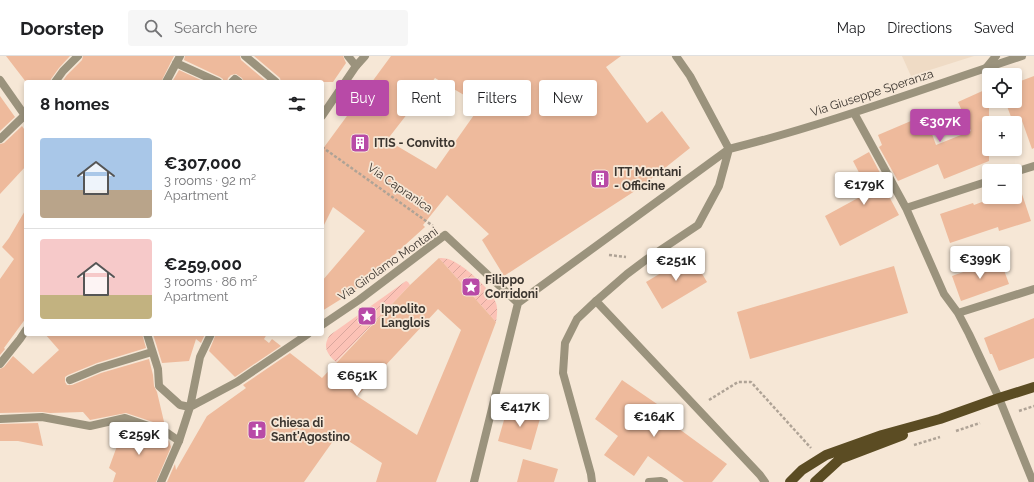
<!DOCTYPE html>
<html lang="en">
<head>
<meta charset="utf-8">
<style>
  body { margin:0; font-family:Raleway,sans-serif; background:#f6f6f6; color:#202124; height:100vh; display:flex; flex-direction:column; font-size:15px; white-space:nowrap }
  * { box-sizing:border-box; margin:0 }
  p { font-size:13px; color:#757577 }
  .icon { flex:none; width:22px; height:22px; fill:none; stroke:currentColor; stroke-width:2; stroke-linecap:round; stroke-linejoin:round }
  .map { position:relative; flex:1; overflow:hidden }
  .sheet { position:absolute; left:24px; top:24px; width:300px; height:256px; display:flex; flex-direction:column; background:#fff; border-radius:4px; box-shadow:0 2px 6px #0003 }
  .sheet>* { flex:none }
  .top-card { position:absolute; left:336px; top:24px; width:380px; height:36px; display:flex; gap:8px }
  .buttons { position:absolute; left:982px; top:12px; display:grid; gap:8px }
  .buttons a { display:grid; place-items:center; width:40px; height:40px; border-radius:4px; background:#fff; box-shadow:0 2px 6px #0003; font-size:20px }
  .price { position:absolute; translate:-50% -34px; padding:0 9px; border-radius:4px; background:#fff; color:#222; font-size:13px; line-height:26px; filter:drop-shadow(0 1px 2px #0008) }
  .price::after { content:''; position:absolute; left:50%; top:24px; width:12px; height:9px; margin-left:-6px; background:inherit; clip-path:polygon(0 0,100% 0,50% 100%) }
  .price.selected { background:#b84aa7; color:#fff }
  ul { padding:0; list-style:none }
  li { display:flex; align-items:center; gap:12px; height:100px; padding:0 16px }
  li+li { border-top:1px solid #e0e0e0 }
  li span { display:grid; place-items:center; flex:none; width:112px; height:80px; border-radius:4px; color:#555 }
  li>.icon { margin-inline-start:auto }
  span .icon { width:48px; height:48px; fill:#fffc; stroke-width:1 }
  li b { font-size:17px }
  h2 { display:flex; justify-content:space-between; align-items:center; height:48px; padding:0 16px; font-size:17px }
  .tag { padding:0 14px; border-radius:4px; background:#fff; box-shadow:0 2px 6px #0003; font-size:14px; line-height:36px }
  .tag.selected { background:#b84aa7; color:#fff }
  header { display:flex; align-items:center; gap:24px; box-sizing:border-box; height:56px; padding:0 20px; background:#fff; border-bottom:1px solid #e0e0e0 }
  header strong { font-size:19px }
  nav { display:flex; gap:22px; margin-inline-start:auto; font-size:14px }
  .search { width:280px; height:36px; background:#f6f6f6; display:flex; align-items:center; gap:10px; box-sizing:border-box; padding:0 14px; border-radius:4px; color:#757577; font-size:15px }
  .map>svg:first-child { display:block }
  .built { fill:#efdbc5 }
  .garden { fill:url(#garden-furrows) }
  .building { fill:#eeba9c; fill-rule:evenodd }
  .lines { fill:none; stroke-linecap:round; stroke-linejoin:round }
  .path { stroke:#afa396; stroke-width:2.5; stroke-dasharray:3 2; stroke-linecap:butt }
  .service { stroke:#9b937d; stroke-width:8 }
  .pedestrian { stroke:#9b937d; stroke-width:8 }
  .minor { stroke:#9b937d; stroke-width:8 }
  .primary { stroke:#5b4c23; stroke-width:10 }
  .labels { text-anchor:middle; dominant-baseline:central; stroke-width:3.5; stroke-linejoin:round; paint-order:stroke }
  .street-label { font-size:12px; fill:#3b352f; stroke:#f6e7d6 }
  .poi-label { font-size:12px; font-weight:bold; fill:#3b352f; stroke:#f6e7d6; text-anchor:start }
</style>
</head>
<body>
<header>
<strong>Doorstep</strong>
<div class="search"><svg class="icon" aria-label="search" viewBox="0 0 24 24"><circle cx="10" cy="10" r="6"/><path d="M15 15l6 6"/></svg>Search here</div>
<nav><a>Map</a><a>Directions</a><a>Saved</a></nav>
</header>
<div class="map">
<svg width="1034" height="426" viewBox="0 0 1034 426">
  <defs>
    <pattern id="garden-furrows" width="10" height="10" patternUnits="userSpaceOnUse"><rect width="10" height="10" fill="#fcc2b6"/><path d="M-1 1l2-2M0 10L10 0M9 11l2-2" fill="none" stroke="#d9a79d"/></pattern>
  </defs>
  <rect width="100%" height="100%" fill="#f6e7d6"/>
  <path class="built" d="M902,0H974L911,20Z"/>
  <path class="garden" d="M439,202C442,202 445,202 448,203C462,207 492,234 496,247C498,253 497,260 496,266Z
    M406,225L408,226L410,229L336,306C327,298 322,290 330,279Z"/>
  <path class="building" d="M6,0H70L59,12L51,23L50,26H26Z
    M83,0H174L161,26H62L67,19L82,4Z
    M185,0H240L241,4L267,26H244L242,22L236,18L231,19L228,22L227,26H223V23L220,21L184,4Z
    M254,0H343L346,7L333,26H281L280,22Z
    M391,0H621L606,11L647,67L662,55L690,92L641,131L504,220L482,184L489,178L447,139L423,169L425,171L354,235L322,255V225L365,175L333,151L322,173V94ZM435,22L481,49L436,113L387,84Z
    M179,14L205,26H172Z
    M1034,20V92L1032,93L1021,62L1013,66L1005,45H1015V27Z
    M989,32V105L944,123L938,108L898,125L879,91L882,89L878,79L925,59L936,89L971,75L958,46Z
    M0,40L15,61L0,75Z
    M22,70L26,76V110L0,138V88L4,87Z
    M869,96L887,130L884,131L899,159L840,190L825,160L869,136L853,105Z
    M1020,132L1031,165L999,175L998,171L950,187L940,158L973,147L974,149L995,141H1015V134Z
    M26,153V262L4,292L5,293L0,299V223L14,203L2,191L9,182Z
    M691,199L707,226L662,253L646,226Z
    M439,202L496,266L436,426H376L382,407L338,378L304,426H167L175,408L176,414L207,360L246,332L243,329L290,297L322,322L410,229ZM438,253L461,274L417,379L357,340Z
    M1000,203L1009,228L961,245L952,220Z
    M894,210L908,257L750,303L737,256Z
    M1034,262V302L999,315L992,298H990L984,282Z
    M45,278H142L146,292L97,307L68,319L65,321V326L67,329H72L101,317L149,303L153,319L154,330L157,336L165,370L126,357L90,364L83,356L50,357L42,356L0,357V313L4,311L13,300L33,318L59,294Z
    M153,278H205L201,287L196,283L189,305L162,307Z
    M216,278H267L264,283L269,287L272,283L281,290L235,321L209,295Z
    M622,324L676,361L671,367L727,408L712,426H684L648,400L634,420L604,399L618,380L595,363Z
    M508,350L541,359L531,394L498,385Z
    M38,367L43,390L18,385H0V368Z
    M125,368L164,381L169,385L171,391L156,426H113L116,417L109,412Z
    M523,403L558,413L554,426H517Z"/>
  <g class="lines">
    <path class="path" d="M322,91L433,170
      M609,199L626,201
      M709,344L738,326H751L811,392
      M1019,355L1034,350
      M956,375L980,367
      M914,389L940,381"/>
    <path class="service" d="M245,0L276,26
      M176,7L218,26
      M986,12L996,0
      M55,26L63,15L78,0
      M166,26L180,0
      M232,26L235,23L239,26
      M0,83L26,58
      M70,324L99,312L152,296
      M999,342L1033,426
      M0,363L42,361L90,370L125,362L166,376L179,385
      M592,426L591,418L563,317L565,287L577,263L596,245
      M649,426L661,425L664,426"/>
    <path class="pedestrian" d="M348,0L356,10"/>
    <path class="minor" d="M676,0L690,20L729,93
      M0,24L26,61
      M854,57L906,152L944,238L958,257L969,278L999,342
      M322,60L356,10L365,0
      M729,93L719,130L698,169L647,203L627,218L596,245L760,419L765,426
      M1015,116L1034,110
      M906,152L989,125
      M518,247L729,93C829,68 925,32 1022,0
      M958,257L1034,233
      M322,269L359,244L445,179L518,247
      M147,278L158,313L159,330L180,349L190,351L237,326L308,278
      M0,308L20,283L26,274
      M161,426L179,385L190,351L200,301L211,278
      M474,426L518,247"/>
    <path class="primary" d="M790,426L802,414L826,399L882,379L940,363L999,342L1034,331
      M815,426L840,403L903,379"/>
  </g>
  <defs>
    <symbol id="building-square" viewBox="-11 -11 22 22"><rect x="-9" y="-9" width="18" height="18" rx="4" fill="#b84aa7" stroke="#f6e7d6"/><path d="M-4-6H4V6H1V3H-1V6H-4ZM-2.5-4.3h1.7v1.8h-1.7ZM.8-4.3h1.7v1.8H.8ZM-2.5-1h1.7V.8h-1.7ZM.8-1h1.7V.8H.8Z" fill="#fff"/></symbol>
    <symbol id="sight-square" viewBox="-11 -11 22 22"><rect x="-9" y="-9" width="18" height="18" rx="4" fill="#b84aa7" stroke="#f6e7d6"/><path d="M0-6L1.8-2.2L6-1.7L2.9 1.2L3.7 5.4L0 3.3L-3.7 5.4L-2.9 1.2L-6-1.7L-1.8-2.2Z" fill="#fff"/></symbol>
    <symbol id="church-square" viewBox="-11 -11 22 22"><rect x="-9" y="-9" width="18" height="18" rx="4" fill="#b84aa7" stroke="#f6e7d6"/><path d="M-1.2-6h2.4v3.5h3.3v2.4h-3.3V6h-2.4V-.1h-3.3v-2.4h3.3Z" fill="#fff"/></symbol>
  </defs>
  <g fill-rule="evenodd">
    <use href="#building-square" x="349" y="76" width="22" height="22"/>
    <use href="#building-square" x="589" y="112" width="22" height="22"/>
    <use href="#sight-square" x="460" y="220" width="22" height="22"/>
    <use href="#sight-square" x="356" y="249" width="22" height="22"/>
    <use href="#church-square" x="246" y="363" width="22" height="22"/>
  </g>
  <g class="labels">
    <g class="street-label">
      <text transform="translate(872 37) rotate(-18)">Via Giuseppe Speranza</text>
      <text transform="translate(400 132) rotate(35)">Via Capranica</text>
      <text transform="translate(388 208) rotate(-35)">Via Girolamo Montani</text>
    </g>
    <g class="poi-label">
      <text x="374" y="87">ITIS - Convitto</text>
      <text x="614" y="116">ITT Montani<tspan x="614" dy="14">- Officine</tspan></text>
      <text x="485" y="224">Filippo<tspan x="485" dy="14">Corridoni</tspan></text>
      <text x="381" y="253">Ippolito<tspan x="381" dy="14">Langlois</tspan></text>
      <text x="271" y="367">Chiesa di<tspan x="271" dy="14">Sant'Agostino</tspan></text>
    </g>
  </g>
</svg>
<div class="buttons">
<a><svg class="icon" aria-label="locate" viewBox="0 0 24 24"><circle cx="12" cy="12" r="6"/><path d="M12 2v4M12 18v4M2 12h4M18 12h4"/></svg></a>
<a>+</a>
<a>−</a>
</div>
<b class="price selected" style="left:940px;top:87px">€307K</b>
<b class="price" style="left:864px;top:150px">€179K</b>
<b class="price" style="left:980px;top:224px">€399K</b>
<b class="price" style="left:676px;top:226px">€251K</b>
<b class="price" style="left:357px;top:341px">€651K</b>
<b class="price" style="left:520px;top:372px">€417K</b>
<b class="price" style="left:654px;top:382px">€164K</b>
<b class="price" style="left:139px;top:400px">€259K</b>
<div class="top-card">
<a class="tag selected">Buy</a>
<a class="tag">Rent</a>
<a class="tag">Filters</a>
<a class="tag">New</a>
</div>
<section class="sheet">
<h2>8 homes<svg class="icon" aria-label="filters" viewBox="0 0 24 24"><path d="M4 7h16M4 17h16"/><circle cx="9" cy="7" r="2"/><circle cx="15" cy="17" r="2"/></svg></h2>
<ul>
<li><span style="background:linear-gradient(#a9c7e8 65%,#b9a48a 0)"><svg class="icon" aria-label="home" viewBox="0 0 24 24"><path d="M3 11l9-7 9 7M6 9v11h12V9"/></svg></span><div><b>€307,000</b><p>3 rooms · 92 m²</p><p>Apartment</p></div></li>
<li><span style="background:linear-gradient(#f6c9c9 70%,#c2b280 0)"><svg class="icon" aria-label="home" viewBox="0 0 24 24"><path d="M3 11l9-7 9 7M6 9v11h12V9"/></svg></span><div><b>€259,000</b><p>3 rooms · 86 m²</p><p>Apartment</p></div></li>
</ul>
</section>
</div>
</body>
</html>
